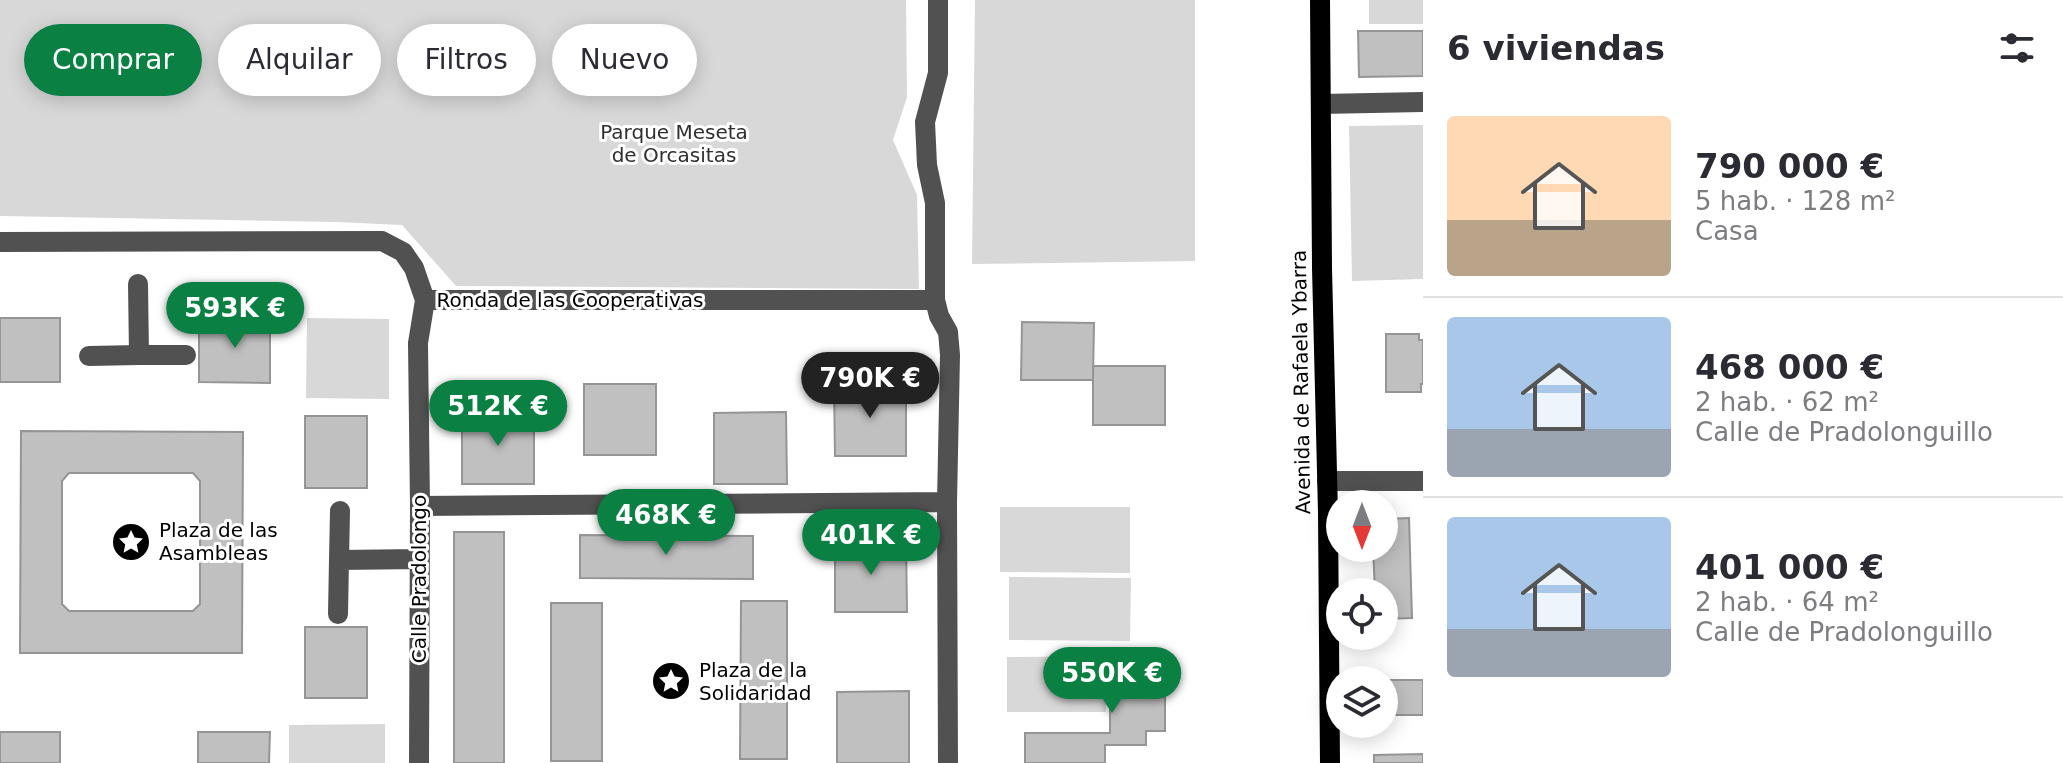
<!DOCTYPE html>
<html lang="es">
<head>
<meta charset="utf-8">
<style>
  body { margin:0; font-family:"DejaVu Sans",sans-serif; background:#f2f2f3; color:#2b2b33; height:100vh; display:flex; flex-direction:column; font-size:30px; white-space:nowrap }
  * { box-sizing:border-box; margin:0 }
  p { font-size:26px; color:#7c7c81 }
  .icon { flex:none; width:44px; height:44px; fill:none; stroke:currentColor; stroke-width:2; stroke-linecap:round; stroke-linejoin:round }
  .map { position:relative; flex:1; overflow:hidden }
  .panel { display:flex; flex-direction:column; background:#fff; width:640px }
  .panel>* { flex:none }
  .guide { position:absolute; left:24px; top:24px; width:760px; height:72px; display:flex; gap:16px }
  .needle { width:52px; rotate:180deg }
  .tools { position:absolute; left:1326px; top:490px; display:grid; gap:16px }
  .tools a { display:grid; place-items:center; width:72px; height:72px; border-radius:50%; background:#fff; box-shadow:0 4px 20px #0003; font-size:40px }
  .price { position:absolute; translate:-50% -68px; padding:0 18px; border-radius:28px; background:#0b8043; color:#fff; font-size:26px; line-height:52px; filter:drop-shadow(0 2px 4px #0008) }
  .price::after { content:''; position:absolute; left:50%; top:48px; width:24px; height:18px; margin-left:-12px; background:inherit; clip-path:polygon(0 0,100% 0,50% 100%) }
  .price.on { background:#222; color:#fff }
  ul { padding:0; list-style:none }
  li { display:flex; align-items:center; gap:24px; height:200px; padding:0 24px }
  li+li { border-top:2px solid #e1e1e2 }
  li span { display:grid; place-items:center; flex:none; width:224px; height:160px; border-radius:8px; color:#555 }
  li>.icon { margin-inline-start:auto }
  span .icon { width:96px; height:96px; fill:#fffc; stroke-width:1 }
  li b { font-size:34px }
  h2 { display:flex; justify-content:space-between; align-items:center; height:96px; padding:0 24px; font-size:34px }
  .pill { padding:0 28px; border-radius:36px; background:#fff; box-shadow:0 4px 20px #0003; font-size:28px; line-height:72px }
  .pill.on { background:#0b8043; color:#fff }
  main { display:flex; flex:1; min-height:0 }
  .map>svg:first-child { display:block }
  .green { fill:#d8d8d8 }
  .building { fill:#c0c0c0; stroke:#959595; stroke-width:2; fill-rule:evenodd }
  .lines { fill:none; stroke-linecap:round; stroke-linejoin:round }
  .minor { stroke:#515151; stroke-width:20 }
  .major { stroke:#000; stroke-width:20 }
  .labels { text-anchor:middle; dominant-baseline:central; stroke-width:6; stroke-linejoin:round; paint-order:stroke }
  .park-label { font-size:20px; fill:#2f2f2f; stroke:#fff }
  .street-label { font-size:20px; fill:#000; stroke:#fff }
  .poi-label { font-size:20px; fill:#000; stroke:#fff; text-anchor:start }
</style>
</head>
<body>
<main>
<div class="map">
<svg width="1423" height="763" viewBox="0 0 1423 763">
  <rect width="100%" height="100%" fill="#fff"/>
  <path class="green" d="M0,0H906L907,97L893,140L917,195L919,289L456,286L402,225L336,222L0,216Z
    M975,0H1195V261L972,264Z
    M1369,0H1423V24H1369Z
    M1423,125V279L1352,281L1349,126Z
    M307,318L389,319V399L306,398Z
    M1000,507H1130V573L1000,572Z
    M1009,577L1131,578L1130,641L1009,640Z
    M1106,656V712H1007V657Z
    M385,724V763H289V725Z"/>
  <path class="building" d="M1358,31H1423V76L1359,77Z
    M0,318H60V382H0Z
    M199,318H270V383L199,382Z
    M1022,322L1094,323L1093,380H1021Z
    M1386,334H1419V340H1423V384H1421V392H1386Z
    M1093,366H1165V425H1093Z
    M584,384H656V455H584Z
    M906,384V456H835L834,385Z
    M786,412L787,484H714V413Z
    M462,413H534V484H462Z
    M305,416H367V488H305Z
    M21,431L243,432L242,653H20ZM69,473H193L200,481V604L193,611H69L62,604V481Z
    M1409,518L1412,618L1384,619V592H1375L1373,548H1384V519Z
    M454,532H504V763H454Z
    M580,535L753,536V579L580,578Z
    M835,541H906L907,612H835Z
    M741,601H787V759H740Z
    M551,603H602V761H551Z
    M305,627H367V698H305Z
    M1125,650H1146V658H1165V731H1146V745H1105V763H1025V733H1110V659H1125Z
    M1371,680H1423V715H1384V680Z
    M909,691V763H837V692Z
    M0,732H60V763H0Z
    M198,732H270L269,763H198Z
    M1423,754V763H1374V755Z"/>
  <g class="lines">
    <path class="minor" d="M938,0V73L925,122L927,165L935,203V300L939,316L948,332L950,355L947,502L948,763
      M1321,104L1423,102
      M0,242L382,241L403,252L414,268L425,300H935
      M138,284L139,355H186
      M89,356L139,355
      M1327,481H1423
      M420,506L947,502
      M340,511L339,560L420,559
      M338,614L339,560
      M419,763L420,506L418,343L425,300"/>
    <path class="major" d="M1320,0L1322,268L1328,513L1330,763"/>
  </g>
  <defs>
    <symbol id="sight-disc" viewBox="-11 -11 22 22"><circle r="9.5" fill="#000" stroke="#fff"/><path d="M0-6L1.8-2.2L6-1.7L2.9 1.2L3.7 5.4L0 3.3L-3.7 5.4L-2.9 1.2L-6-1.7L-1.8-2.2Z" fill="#fff"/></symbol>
  </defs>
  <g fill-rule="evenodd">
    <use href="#sight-disc" x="109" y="520" width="44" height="44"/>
    <use href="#sight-disc" x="649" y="659" width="44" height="44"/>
  </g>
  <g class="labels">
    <g class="park-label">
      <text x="674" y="132">Parque Meseta<tspan x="674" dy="23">de Orcasitas</tspan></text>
    </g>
    <g class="street-label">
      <text x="570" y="300">Ronda de las Cooperativas</text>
      <text transform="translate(1301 382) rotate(-91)">Avenida de Rafaela Ybarra</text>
      <text transform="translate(419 579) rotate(-90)">Calle Pradolongo</text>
    </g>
    <g class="poi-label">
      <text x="159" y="530">Plaza de las<tspan x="159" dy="23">Asambleas</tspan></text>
      <text x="699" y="670">Plaza de la<tspan x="699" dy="23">Solidaridad</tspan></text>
    </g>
  </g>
</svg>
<div class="tools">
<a><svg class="needle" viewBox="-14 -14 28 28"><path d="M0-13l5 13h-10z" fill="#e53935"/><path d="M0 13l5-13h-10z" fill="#7c7c81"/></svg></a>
<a><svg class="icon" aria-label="locate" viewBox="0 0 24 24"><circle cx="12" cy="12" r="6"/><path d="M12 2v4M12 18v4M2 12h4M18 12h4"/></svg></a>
<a><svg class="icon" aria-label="layers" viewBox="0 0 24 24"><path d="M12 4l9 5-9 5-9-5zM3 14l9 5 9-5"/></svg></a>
</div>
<b class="price" style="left:235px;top:350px">593K €</b>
<b class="price on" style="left:870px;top:420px">790K €</b>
<b class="price" style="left:498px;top:448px">512K €</b>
<b class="price" style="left:666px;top:557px">468K €</b>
<b class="price" style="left:871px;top:577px">401K €</b>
<b class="price" style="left:1112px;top:715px">550K €</b>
<div class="guide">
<a class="pill on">Comprar</a>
<a class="pill">Alquilar</a>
<a class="pill">Filtros</a>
<a class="pill">Nuevo</a>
</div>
</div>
<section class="panel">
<h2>6 viviendas<svg class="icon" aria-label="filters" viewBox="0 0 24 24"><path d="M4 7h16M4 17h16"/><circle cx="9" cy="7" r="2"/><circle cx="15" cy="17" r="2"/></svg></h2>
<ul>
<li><span style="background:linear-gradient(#ffd9b3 65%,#b9a48a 0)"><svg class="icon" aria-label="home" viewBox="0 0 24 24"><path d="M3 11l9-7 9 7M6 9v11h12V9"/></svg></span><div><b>790 000 €</b><p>5 hab. · 128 m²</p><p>Casa</p></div></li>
<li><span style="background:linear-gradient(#a9c7e8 70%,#9aa5b1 0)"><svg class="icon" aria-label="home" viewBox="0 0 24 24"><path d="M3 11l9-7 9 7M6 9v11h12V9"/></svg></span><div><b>468 000 €</b><p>2 hab. · 62 m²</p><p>Calle de Pradolonguillo</p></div></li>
<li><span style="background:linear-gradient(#a9c7e8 70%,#9aa5b1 0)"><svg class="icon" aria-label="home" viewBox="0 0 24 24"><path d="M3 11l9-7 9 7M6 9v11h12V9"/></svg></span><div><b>401 000 €</b><p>2 hab. · 64 m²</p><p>Calle de Pradolonguillo</p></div></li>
</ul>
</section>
</main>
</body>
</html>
